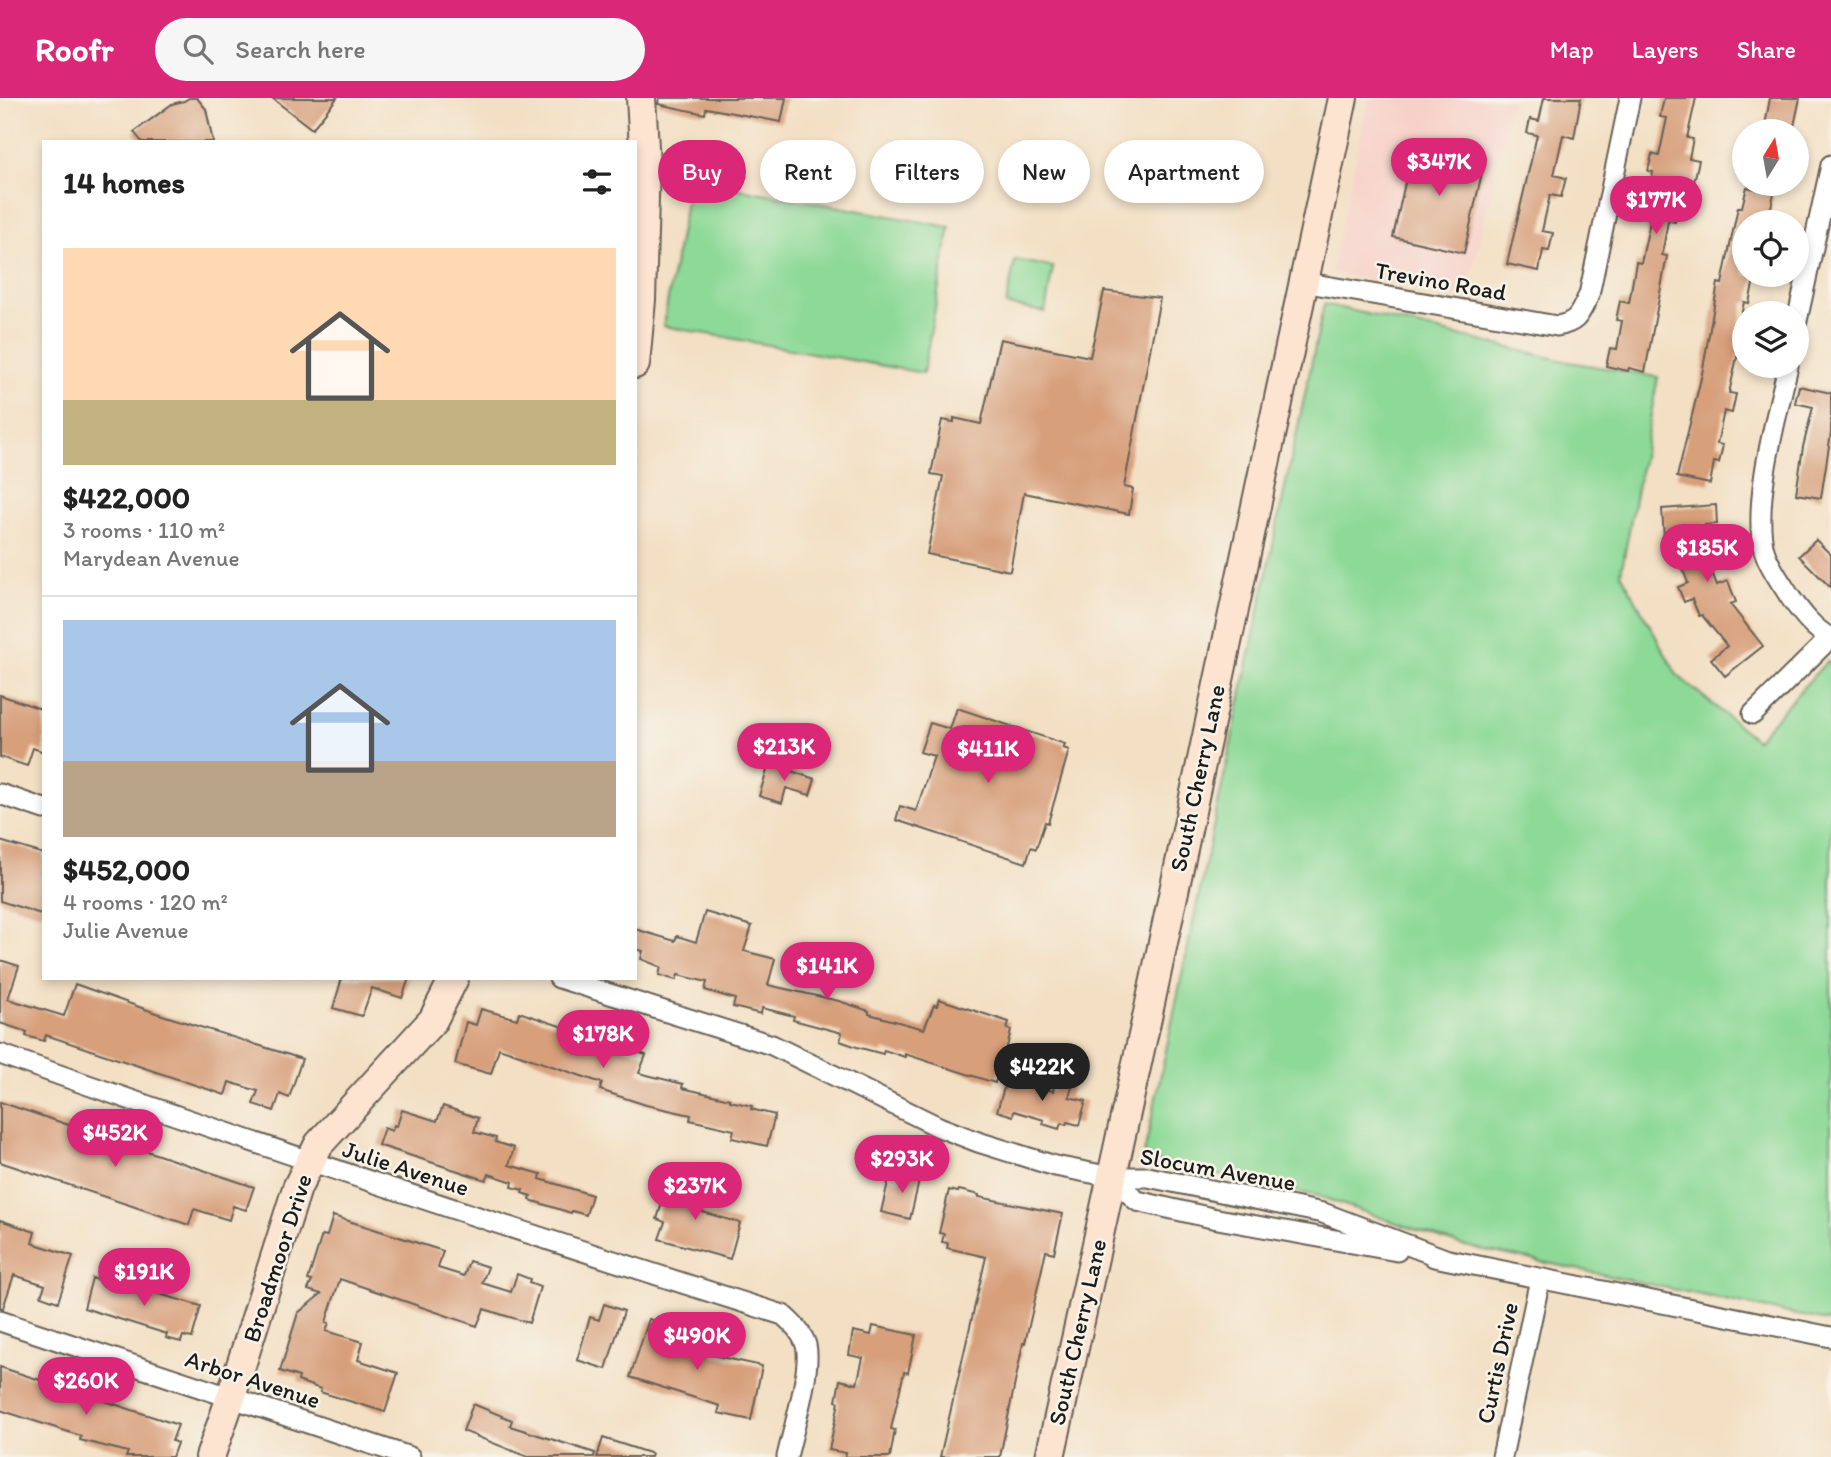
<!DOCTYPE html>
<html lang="en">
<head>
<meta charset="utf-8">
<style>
  body { margin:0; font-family:Itim,sans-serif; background:#f6f6f6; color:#222; height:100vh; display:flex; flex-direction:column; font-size:26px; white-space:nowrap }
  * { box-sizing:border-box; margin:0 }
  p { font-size:23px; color:#767676 }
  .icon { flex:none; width:38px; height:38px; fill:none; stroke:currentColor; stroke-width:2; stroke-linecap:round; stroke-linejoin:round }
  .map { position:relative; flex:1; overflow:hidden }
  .details { position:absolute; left:42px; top:42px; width:595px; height:840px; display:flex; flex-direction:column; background:#fff; border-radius:0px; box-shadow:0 4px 10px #0003 }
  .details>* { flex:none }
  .guide { position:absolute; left:658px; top:42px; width:665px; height:63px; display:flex; gap:14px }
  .needle { width:46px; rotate:11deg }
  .fabs { position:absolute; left:1732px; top:21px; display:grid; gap:14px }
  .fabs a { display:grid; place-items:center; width:77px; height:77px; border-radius:50%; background:#fff; box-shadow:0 4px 10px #0003; font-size:35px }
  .price { position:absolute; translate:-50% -60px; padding:0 16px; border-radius:24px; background:#db2777; color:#fff; font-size:23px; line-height:46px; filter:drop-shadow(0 2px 4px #0008) }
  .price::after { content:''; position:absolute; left:50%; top:42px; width:21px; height:16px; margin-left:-10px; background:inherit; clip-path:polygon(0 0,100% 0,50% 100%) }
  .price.current { background:#222; color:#fff }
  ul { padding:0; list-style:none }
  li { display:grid; align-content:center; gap:14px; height:371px; padding:0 21px }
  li+li { border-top:2px solid #e0e0e0 }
  li span { display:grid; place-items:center; height:217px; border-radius:0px; color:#555 }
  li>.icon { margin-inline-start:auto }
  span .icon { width:126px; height:126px; fill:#fffc; stroke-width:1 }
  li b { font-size:30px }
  h2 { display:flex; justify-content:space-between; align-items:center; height:84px; padding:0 21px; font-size:30px }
  .pill { padding:0 24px; border-radius:32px; background:#fff; box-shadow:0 4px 10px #0003; font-size:24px; line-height:63px }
  .pill.current { background:#db2777; color:#fff }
  header { display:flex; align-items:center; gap:42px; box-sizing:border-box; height:98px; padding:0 35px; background:#db2777; color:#fff }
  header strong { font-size:33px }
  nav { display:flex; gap:38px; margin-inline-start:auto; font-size:24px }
  .search { width:490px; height:63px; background:#f6f6f6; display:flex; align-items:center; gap:18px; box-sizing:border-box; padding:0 24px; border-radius:38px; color:#767676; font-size:26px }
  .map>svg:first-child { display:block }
  .built { fill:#f7d1c9 }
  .green { fill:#8dd997; stroke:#547a5a; stroke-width:2 }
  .building { fill:#d79f7a }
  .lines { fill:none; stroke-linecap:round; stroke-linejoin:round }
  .street-casing { stroke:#676056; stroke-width:23 }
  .secondary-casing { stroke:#676056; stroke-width:32 }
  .street { stroke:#fff; stroke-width:19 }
  .secondary { stroke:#fde4d1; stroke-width:28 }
  .labels { text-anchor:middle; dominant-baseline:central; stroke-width:5; stroke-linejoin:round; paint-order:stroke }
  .street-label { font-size:24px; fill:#1c1c1c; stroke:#f7f3e8 }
</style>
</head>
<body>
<header>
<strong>Roofr</strong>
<div class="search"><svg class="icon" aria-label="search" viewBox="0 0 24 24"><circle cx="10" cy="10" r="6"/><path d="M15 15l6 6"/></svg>Search here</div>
<nav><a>Map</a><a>Layers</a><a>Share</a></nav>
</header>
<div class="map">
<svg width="1831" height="1359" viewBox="0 0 1831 1359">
  <rect width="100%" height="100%" fill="#f7f3e8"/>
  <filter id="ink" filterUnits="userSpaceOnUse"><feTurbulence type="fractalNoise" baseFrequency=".0143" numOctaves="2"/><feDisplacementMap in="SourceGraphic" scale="14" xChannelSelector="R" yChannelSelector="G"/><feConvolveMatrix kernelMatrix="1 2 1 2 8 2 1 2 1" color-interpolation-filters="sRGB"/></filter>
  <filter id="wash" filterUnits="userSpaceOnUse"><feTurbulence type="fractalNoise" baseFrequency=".00686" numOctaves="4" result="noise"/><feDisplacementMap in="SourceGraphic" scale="28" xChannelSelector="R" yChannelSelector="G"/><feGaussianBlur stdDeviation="1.57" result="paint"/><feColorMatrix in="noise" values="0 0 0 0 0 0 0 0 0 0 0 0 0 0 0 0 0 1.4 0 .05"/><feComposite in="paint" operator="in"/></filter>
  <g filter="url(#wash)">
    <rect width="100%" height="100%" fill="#f3dfc3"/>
    <path class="built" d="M1369,0H1511L1467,199L1331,175Z"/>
    <path class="green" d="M690,82L950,129L923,275L663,228Z
      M1015,162L1053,169L1045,214L1006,207Z
      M1324,206L1569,264L1658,279L1621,475L1677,577L1756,642L1827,563L1831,567V1224L1460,1147L1318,1098L1143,1061Z"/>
    <g id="blocks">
      <path class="building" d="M189,0H197L206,11L213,44H142L134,34L172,6L184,3Z
        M272,0H337L312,31Z
        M659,0H786L781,24L706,10L705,16L658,6Z
        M1544,0H1581L1574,40L1563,37L1554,77L1566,80L1561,99L1550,97L1542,133L1553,135L1549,153L1543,152L1539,173L1507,166L1537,37L1527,35L1530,21L1539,23Z
        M1664,0H1696L1687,40L1693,41L1689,60L1699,62L1694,84L1684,81L1675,124L1668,123L1662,157L1667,158L1645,274L1629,270L1628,273L1606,268L1610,250L1617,251L1622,223L1616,222L1620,203L1629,205L1636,164L1641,165L1651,119L1645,118L1653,74L1648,73L1652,56L1659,58L1667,20L1660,19Z
        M1770,0H1800L1793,33H1764Z
        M1414,44L1485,61L1464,155L1393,139Z
        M1747,89L1774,95L1768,124H1745V177H1755L1749,205L1744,204L1736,240L1745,242V245L1742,260L1737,259L1729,295L1736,296L1732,315L1724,313L1717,346L1723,347L1719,365L1714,364L1710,386L1677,379L1702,276L1718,185L1722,186L1738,109H1742Z
        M1104,193L1160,200L1124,389L1133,391L1129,416L1024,395L1010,473L927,456L943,378L931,376L942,322L954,324V320L981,326L1000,241L1090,259Z
        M1799,288L1831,295V335L1821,400L1796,396L1803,349L1813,309L1795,305Z
        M1716,407L1717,426L1704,427L1706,459L1717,487L1728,483L1736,504L1730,506L1763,548L1725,578L1711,561L1727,548L1702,517L1699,518L1692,501L1684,504L1678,489L1688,485L1676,453L1665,454L1662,411Z
        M1816,442L1831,457V490L1799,458Z
        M0,597L44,612V654L33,650L27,668L0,659Z
        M957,610L1065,646L1063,650L1069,652L1048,725L1045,724L1036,751L1031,749L1026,765L896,722L900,708L916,713L934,658L920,654L930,625L950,631Z
        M769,666L815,681L810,697L786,690L782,705L759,698Z
        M0,743L44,756V807L41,816L0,803Z
        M705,814L752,828L744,853L775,861L768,887L839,903L869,913V916L924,931L934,907L937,908L939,901L1009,924L1007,931L1011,932L1008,945L995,985L905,956V959L884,952L883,956L857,949L840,943L842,935L793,922L794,918L762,910L761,916L733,909L735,901L705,892L707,884L678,877L676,882L659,877L661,869L641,861L643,853L635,851V831L675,843L677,838L696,844Z
        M0,862L19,868L8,901L64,918L75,886L156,915L302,961L289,1000L280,996L274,1013L253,1006L258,993L229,984L225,997L46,937L44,943L26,938L27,934L0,925Z
        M342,880H409L402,900L372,890L362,918L333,910Z
        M481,911L517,921L519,914L646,957L639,975L683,986L682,990L730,1001V1003L752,1008L751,1011L775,1017L767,1048L732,1040L734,1032L690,1022L691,1017L646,1007L600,992L602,985L499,950L491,976L455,966L466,924L476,927Z
        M1007,980L1053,993L1056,980L1073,985L1069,999L1086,1003L1079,1027L1067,1024L1066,1027L1061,1025L1059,1031L1043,1026L1044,1022L1014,1013L1013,1018L997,1013Z
        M0,1004L254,1089L246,1112L233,1108L229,1122L194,1111L189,1127L0,1064Z
        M443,1008L478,1020L474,1034L496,1040L495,1044L514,1050L509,1067L541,1076L540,1081L592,1097L586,1117L572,1113L571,1115L530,1102L531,1098L522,1095L523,1092L512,1089L513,1084L489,1076L486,1082L378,1047L384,1030L392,1033L394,1027L397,1028L402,1012L437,1023Z
        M905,1071L921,1075L910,1121L881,1114L889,1080L902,1083Z
        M670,1080L706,1092L699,1113L740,1125L730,1161L659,1141L665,1124L657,1121Z
        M949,1092L958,1094L959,1092L979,1097V1099L1063,1116L1054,1155L1046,1153L1025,1245H1023L1000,1359H940L986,1159L947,1150L948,1145L942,1144L944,1136L939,1135Z
        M333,1118L443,1153L438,1170L464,1178L469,1163L488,1169L482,1185L511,1194L517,1176L530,1181L529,1185L540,1189L529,1225L484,1211L477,1228L340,1181L326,1224L329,1225L326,1233L363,1244L358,1262L398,1275L385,1314L320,1294L321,1291L298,1283L299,1279L280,1273L298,1215L321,1196L308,1192L312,1183L308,1182L322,1137L327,1138Z
        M0,1122L35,1134L32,1145L73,1158L58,1204L41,1198L45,1187L14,1177L3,1210H0Z
        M92,1180L134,1192L137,1183L161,1191L159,1196L201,1208L192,1240L183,1238L181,1244L166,1240L167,1236L84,1210Z
        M604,1206L624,1213L606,1271L577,1262L590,1219L599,1222Z
        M649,1221L669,1228L664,1244L690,1253L696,1237L716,1243L712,1257L762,1268L751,1322L718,1315L720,1308L630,1279Z
        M873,1228L916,1237L908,1275L904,1274L891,1331L895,1332L890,1359H845L846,1355L829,1352L839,1304L836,1303L840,1282L857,1286L863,1260L849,1257L853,1233L871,1237Z
        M0,1269L178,1327L172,1343L177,1345L172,1359H126L128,1354L80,1342L81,1338L0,1312Z
        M473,1306L512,1322L510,1328L595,1355L594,1359H528L463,1333Z
        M603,1340L652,1356L651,1359H597Z"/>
    </g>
  </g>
  <g filter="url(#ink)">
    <use href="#blocks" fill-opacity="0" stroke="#676056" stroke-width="2"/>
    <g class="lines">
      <defs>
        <path id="street" d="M1302,181L1314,186L1557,228C1579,224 1579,216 1589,197L1630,0
          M1797,223L1831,67
          M1788,268C1777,317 1752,404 1764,452C1769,469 1781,484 1790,499C1801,514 1814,532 1831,540
          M1753,616L1830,540
          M0,696L44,711
          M559,880L772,947L939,1029L978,1044L1055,1068L1112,1079H1148L1323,1115L1445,1161
          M0,956C259,1048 520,1134 783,1217C792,1225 802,1234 806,1247C812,1271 793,1332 787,1359
          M1112,1079L1137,1103L1212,1120L1397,1153
          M1434,1159L1831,1239
          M0,1223L410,1359
          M1502,1359L1540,1181"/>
        <path id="secondary" d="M635,266L641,202L645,66L641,0
          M210,1359L231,1299L297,1090L319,1046L433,922L454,880
          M1050,1359L1148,915L1343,0"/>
      </defs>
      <use href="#street" class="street-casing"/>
      <use href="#secondary" class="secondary-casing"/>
      <use href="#street" class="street"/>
      <use href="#secondary" class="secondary"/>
    </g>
  </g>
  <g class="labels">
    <g class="street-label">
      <text transform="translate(1441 183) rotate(10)">Trevino Road</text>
      <text transform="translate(1197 680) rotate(-78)">South Cherry Lane</text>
      <text transform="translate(406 1070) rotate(18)">Julie Avenue</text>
      <text transform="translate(1218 1071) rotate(10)">Slocum Avenue</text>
      <text transform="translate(277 1160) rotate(-72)">Broadmoor Drive</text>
      <text transform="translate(1077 1234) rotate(-77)">South Cherry Lane</text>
      <text transform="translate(1497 1265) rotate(-78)">Curtis Drive</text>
      <text transform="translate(253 1281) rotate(18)">Arbor Avenue</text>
    </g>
  </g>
</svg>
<div class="fabs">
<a><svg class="needle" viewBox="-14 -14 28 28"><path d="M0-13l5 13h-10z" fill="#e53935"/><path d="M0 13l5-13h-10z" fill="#767676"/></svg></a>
<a><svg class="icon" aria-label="locate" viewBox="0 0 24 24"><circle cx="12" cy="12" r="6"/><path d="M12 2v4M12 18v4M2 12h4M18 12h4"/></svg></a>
<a><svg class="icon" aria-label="layers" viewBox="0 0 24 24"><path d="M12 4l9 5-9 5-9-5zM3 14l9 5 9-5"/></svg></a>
</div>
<b class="price" style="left:1439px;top:100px">$347K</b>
<b class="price" style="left:1656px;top:138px">$177K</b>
<b class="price" style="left:1707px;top:486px">$185K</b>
<b class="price" style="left:784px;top:685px">$213K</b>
<b class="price" style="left:988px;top:687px">$411K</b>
<b class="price" style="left:827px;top:904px">$141K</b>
<b class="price" style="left:603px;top:972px">$178K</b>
<b class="price current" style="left:1042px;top:1005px">$422K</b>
<b class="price" style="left:115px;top:1071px">$452K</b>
<b class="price" style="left:902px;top:1097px">$293K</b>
<b class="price" style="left:695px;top:1124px">$237K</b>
<b class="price" style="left:144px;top:1210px">$191K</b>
<b class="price" style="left:697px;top:1274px">$490K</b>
<b class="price" style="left:86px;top:1319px">$260K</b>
<div class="guide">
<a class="pill current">Buy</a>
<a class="pill">Rent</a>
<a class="pill">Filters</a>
<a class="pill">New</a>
<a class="pill">Apartment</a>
</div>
<section class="details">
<h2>14 homes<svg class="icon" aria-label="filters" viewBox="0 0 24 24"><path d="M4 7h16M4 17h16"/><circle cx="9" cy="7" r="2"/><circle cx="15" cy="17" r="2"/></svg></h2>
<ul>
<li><span style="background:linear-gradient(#ffd9b3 70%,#c2b280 0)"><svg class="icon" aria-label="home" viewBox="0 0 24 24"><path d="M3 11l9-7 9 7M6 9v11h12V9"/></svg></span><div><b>$422,000</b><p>3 rooms · 110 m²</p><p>Marydean Avenue</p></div></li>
<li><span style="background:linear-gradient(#a9c7e8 65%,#b9a48a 0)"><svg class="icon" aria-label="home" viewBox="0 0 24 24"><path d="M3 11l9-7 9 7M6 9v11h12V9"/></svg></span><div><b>$452,000</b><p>4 rooms · 120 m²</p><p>Julie Avenue</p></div></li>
</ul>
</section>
</div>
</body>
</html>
